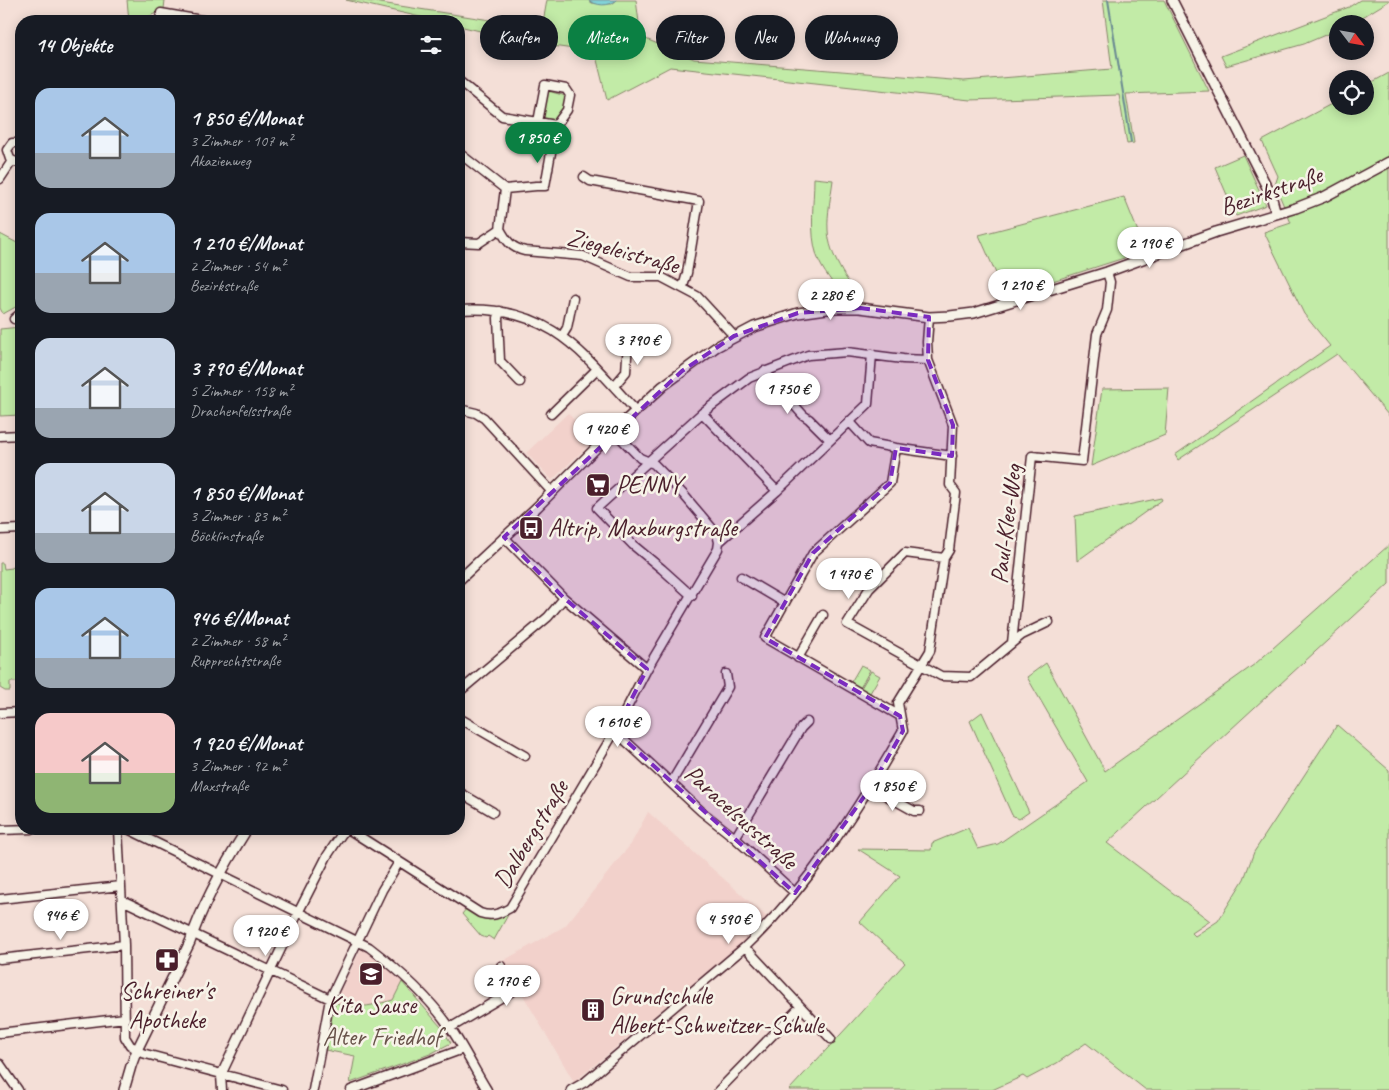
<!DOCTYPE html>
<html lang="de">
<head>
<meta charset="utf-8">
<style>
  body { margin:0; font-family:Caveat,sans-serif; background:#242831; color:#f1f3f6; height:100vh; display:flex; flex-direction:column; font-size:19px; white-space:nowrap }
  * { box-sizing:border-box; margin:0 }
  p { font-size:16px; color:#9ea1a6 }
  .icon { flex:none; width:28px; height:28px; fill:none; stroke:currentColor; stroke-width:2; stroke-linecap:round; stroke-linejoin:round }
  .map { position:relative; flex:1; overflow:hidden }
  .side { position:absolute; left:15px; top:15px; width:450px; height:820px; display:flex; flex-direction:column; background:#171b24; border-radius:20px; box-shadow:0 2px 12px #0003 }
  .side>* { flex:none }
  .banner { position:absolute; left:480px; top:15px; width:475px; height:45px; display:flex; gap:10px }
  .needle { width:32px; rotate:121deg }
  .tools { position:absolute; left:1329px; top:15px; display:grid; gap:10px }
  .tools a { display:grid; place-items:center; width:45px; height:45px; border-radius:50%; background:#171b24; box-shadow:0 2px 12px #0003; font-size:25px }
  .price { position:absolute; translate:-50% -42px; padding:0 11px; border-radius:18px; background:#fff; color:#222; font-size:16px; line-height:32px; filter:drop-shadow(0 1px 2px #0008) }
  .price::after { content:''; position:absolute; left:50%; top:30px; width:15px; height:11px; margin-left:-8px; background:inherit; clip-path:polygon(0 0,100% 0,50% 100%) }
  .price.on { background:#0b8043; color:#fff }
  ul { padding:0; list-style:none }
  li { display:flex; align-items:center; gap:15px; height:125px; padding:0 20px }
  li span { display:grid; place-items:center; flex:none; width:140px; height:100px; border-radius:15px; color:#555 }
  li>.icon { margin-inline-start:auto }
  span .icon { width:60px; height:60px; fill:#fffc; stroke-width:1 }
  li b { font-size:21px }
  h2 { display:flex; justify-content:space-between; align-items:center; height:60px; padding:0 20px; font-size:21px }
  .pill { padding:0 18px; border-radius:22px; background:#171b24; box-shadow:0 2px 12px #0003; font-size:18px; line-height:45px }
  .pill.on { background:#0b8043; color:#fff }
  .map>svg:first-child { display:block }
  .built { fill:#f2d1cb }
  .green { fill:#c2eba7; stroke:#868569 }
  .water { fill:#81d2d7; stroke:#6b8a92 }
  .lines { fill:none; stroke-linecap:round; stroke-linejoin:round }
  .stream { stroke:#6b8a92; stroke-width:2 }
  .minor-casing { stroke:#4a1f2b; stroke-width:11 }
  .tertiary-casing { stroke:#4a1f2b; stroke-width:12 }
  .minor { stroke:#f7f3e8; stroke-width:8 }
  .tertiary { stroke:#f7f3e8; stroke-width:9 }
  .marked { fill:#7b2cbf; fill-opacity:0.2; stroke:#7b2cbf; stroke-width:4; stroke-dasharray:10 6; stroke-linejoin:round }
  .labels { text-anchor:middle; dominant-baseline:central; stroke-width:5; stroke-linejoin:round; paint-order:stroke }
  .street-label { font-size:25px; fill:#4a1f2b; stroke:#f7f3e8 }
  .poi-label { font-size:25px; fill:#4a1f2b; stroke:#f7f3e8; text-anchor:start }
  .park-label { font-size:25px; fill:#68524a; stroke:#f7f3e8 }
</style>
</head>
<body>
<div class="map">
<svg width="1389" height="1090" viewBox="0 0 1389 1090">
  <rect width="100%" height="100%" fill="#f4dfd7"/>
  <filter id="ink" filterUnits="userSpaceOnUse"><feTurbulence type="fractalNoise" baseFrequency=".02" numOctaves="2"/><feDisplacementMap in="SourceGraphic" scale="10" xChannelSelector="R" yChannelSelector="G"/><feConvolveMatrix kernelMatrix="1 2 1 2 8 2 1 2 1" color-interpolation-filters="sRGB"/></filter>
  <g filter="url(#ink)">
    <path class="built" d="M568,413L593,441L552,480L526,453Z
      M648,812L767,917L742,943L574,1082L503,961L565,926L631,844Z
      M362,947L387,967L402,982L393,1000L369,1006L342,1005L335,1002Z"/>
    <path class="green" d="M127,0H165L164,9L140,21H129Z
      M346,0H361L542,28L547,0H588L592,3L612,4L617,0H636L641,37L694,59L964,81L1112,69L1103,0H1164L1209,91L1126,94L1134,143L1127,144L1119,95L970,100L670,67L607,100L595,52L531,43L459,26V21H438Z
      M1360,0H1389V1L1351,24H1338L1337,30L1304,44L1226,66L1221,56L1349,7Z
      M1389,73V416L1337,354L1178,460L1175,455L1330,346L1304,314L1264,232L1291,223L1275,185L1278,176L1262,141L1337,101L1338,106H1365V86Z
      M548,91L566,96L563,114L555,124L540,121Z
      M1243,155L1266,205L1236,216L1215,167Z
      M814,178L833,180C831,196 827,214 828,230C829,256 847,279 860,300L844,298C835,285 822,271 817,256C809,232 814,203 814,178Z
      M1124,197L1145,249L1124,258L1006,296L979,235Z
      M0,234L21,245V304L3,314L0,308Z
      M21,327V415L0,416V329Z
      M1169,388L1165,435L1091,466L1102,389Z
      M1161,498L1162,500L1077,561L1075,516Z
      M1389,545V584L1107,843L1210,921L1192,933L1195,936L1218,921L1244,879L1254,852L1337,725L1389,770V1090H1146L1086,1043L1057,1063L1027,1079L1023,1076L992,1090H789L853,1021L905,963L860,922L900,876L858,849L931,850L932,843L968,828L978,849L998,844L1088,782L1027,677L1046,663L1105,771L1255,664Z
      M21,559V685L17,682H10V691H5L0,688V563H3L4,569L12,568Z
      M861,665L870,670L860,688L851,682Z
      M871,671L880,676L870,693L861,688Z
      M982,712L1029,812L1019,819L1012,815L970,721Z
      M466,909L479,917L489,920L508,915L494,940L488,936L486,938L481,936L462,914Z
      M402,982L441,1027L451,1043L430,1054L350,1083L355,1056L325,1050L334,1004L335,1002C353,1011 374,1005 393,1000Z"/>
    <path class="water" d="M588,0H617C608,7 597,6 588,0Z"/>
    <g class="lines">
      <path class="stream" d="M1108,0L1131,142"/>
      <defs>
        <path id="minor" d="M160,21L161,13L207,21
          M459,81L502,116L538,122
          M21,143H12L7,150L10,159L15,162L21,161
          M459,153L505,189L500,229C506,240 511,248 525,251L583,256L631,277H661L697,296L734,336
          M584,177L590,181L699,201L687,273L683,287
          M0,179L12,161
          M505,189L536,186H545L556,125L567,110L570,95L566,89L545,85L538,122L556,125
          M459,242L479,243L500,229
          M459,310C548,304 581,351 636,411
          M500,311L498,318L500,361L520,382
          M14,319L21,313
          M562,336L567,328L573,298
          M764,371L803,415L809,419L830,440
          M614,386L626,372L628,342L626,336
          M459,409L476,413L484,418L552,492
          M702,413L777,491
          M551,414L597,369
          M849,421L869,443L896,448L952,456
          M0,436L21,435
          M896,448L890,483L813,553L765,638L900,716
          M0,530L21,529
          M504,537L564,598L647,669
          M719,542L777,491L868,404L872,354
          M944,558L905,553L869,589L847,624L941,676L971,677L1012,643L1032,456L1082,461L1097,334L1107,310L1110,282L1107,272
          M741,577L785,603
          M692,596L662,569L633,545L597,508L702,413L749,378L808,355L847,352L903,359L928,360
          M1012,643L1022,635L1049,622
          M798,658L823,615
          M459,692L548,617L564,598
          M0,713L21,712
          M459,718L525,756
          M615,731L701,811L735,838L795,893
          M671,783L728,687L726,674
          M871,787L914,811H920
          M459,792L493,812
          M118,829L124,945L125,1037L130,1045L142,1053L282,1090
          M128,829L369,947C399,970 427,995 449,1026C463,1046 474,1069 487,1090
          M348,829L480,913C492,917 499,914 510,908L615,731L647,669L718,549L719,542L717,534L683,494L654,464L640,458L614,431
          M0,830L31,829
          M735,838L801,728L807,722
          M0,899L121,886
          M122,900L330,999
          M745,947L831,1039
          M0,959L124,945
          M450,1028L514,990L501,966
          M0,1033L125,1018
          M0,1064L18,1090
          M222,1090L221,1075L299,911L327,856L345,829
          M313,1090L330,999L382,890L399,862
          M351,1090L463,1049
          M571,1090L585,1082L745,947C809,886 859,808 903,731L898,703L930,651L944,558L949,550L956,493L950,485L953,425L928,360L927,342L929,317
          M719,1090L800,1007"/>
        <path id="tertiary" d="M1172,0L1271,195L1276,214
          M459,580L537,507L600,444L663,386L716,347L754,327L798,313L834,308H860L929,317L950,316L974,313L1107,272L1216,232L1296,208L1324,197L1389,162
          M124,1090L131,1066L137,1050L190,942C203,902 225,864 247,829"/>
      </defs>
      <use href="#minor" class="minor-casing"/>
      <use href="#tertiary" class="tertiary-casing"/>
      <use href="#minor" class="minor"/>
      <use href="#tertiary" class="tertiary"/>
    </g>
  </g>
  <path class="marked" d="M860,308L929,317L928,360L953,425L952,456L896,448L890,483L813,553L765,638L900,716L903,731L871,787L795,893L615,731L647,669L564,598L504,537L682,371L734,336L798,313Z"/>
  <defs>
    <symbol id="supermarket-square" viewBox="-11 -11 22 22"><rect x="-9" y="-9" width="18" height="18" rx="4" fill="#4a1f2b" stroke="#f7f3e8"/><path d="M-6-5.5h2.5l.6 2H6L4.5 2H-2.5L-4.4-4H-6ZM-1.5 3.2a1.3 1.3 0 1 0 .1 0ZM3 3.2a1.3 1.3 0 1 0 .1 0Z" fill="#fff"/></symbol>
    <symbol id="bus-square" viewBox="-11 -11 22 22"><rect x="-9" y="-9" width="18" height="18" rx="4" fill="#4a1f2b" stroke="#f7f3e8"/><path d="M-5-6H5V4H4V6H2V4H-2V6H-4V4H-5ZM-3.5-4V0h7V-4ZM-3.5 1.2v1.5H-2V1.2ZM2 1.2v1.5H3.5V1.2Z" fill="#fff"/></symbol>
    <symbol id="pharmacy-square" viewBox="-11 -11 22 22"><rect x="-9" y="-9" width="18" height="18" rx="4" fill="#4a1f2b" stroke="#f7f3e8"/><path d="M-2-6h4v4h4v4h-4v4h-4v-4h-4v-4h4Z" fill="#fff"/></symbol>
    <symbol id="school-square" viewBox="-11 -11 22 22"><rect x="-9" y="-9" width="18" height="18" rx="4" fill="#4a1f2b" stroke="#f7f3e8"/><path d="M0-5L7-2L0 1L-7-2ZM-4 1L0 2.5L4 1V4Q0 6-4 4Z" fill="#fff"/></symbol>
    <symbol id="building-square" viewBox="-11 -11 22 22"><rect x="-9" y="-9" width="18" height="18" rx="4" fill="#4a1f2b" stroke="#f7f3e8"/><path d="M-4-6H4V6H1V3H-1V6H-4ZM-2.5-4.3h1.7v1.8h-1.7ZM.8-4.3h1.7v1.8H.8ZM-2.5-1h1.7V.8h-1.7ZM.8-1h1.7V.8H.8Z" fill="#fff"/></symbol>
  </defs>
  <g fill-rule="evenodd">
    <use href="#supermarket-square" x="584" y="471" width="28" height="28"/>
    <use href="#bus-square" x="517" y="514" width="28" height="28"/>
    <use href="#pharmacy-square" x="153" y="946" width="28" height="28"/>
    <use href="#school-square" x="357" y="960" width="28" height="28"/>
    <use href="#building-square" x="579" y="996" width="28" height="28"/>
  </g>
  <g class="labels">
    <g class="street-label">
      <text transform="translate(1271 191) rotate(-19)">Bezirkstraße</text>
      <text transform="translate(623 251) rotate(15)">Ziegeleistraße</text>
      <text transform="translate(1006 524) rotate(-83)">Paul-Klee-Weg</text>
      <text transform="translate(741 817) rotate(42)">Paracelsusstraße</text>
      <text transform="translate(531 834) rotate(-59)">Dalbergstraße</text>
    </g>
    <g class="poi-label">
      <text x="616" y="485">PENNY</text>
      <text x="548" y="528">Altrip, Maxburgstraße</text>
      <text x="167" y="991" text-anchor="middle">Schreiner's<tspan x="167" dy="29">Apotheke</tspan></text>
      <text x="610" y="996">Grundschule<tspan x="610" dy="29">Albert-Schweitzer-Schule</tspan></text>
      <text x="371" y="1005" text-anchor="middle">Kita Sause</text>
    </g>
    <g class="park-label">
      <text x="382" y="1037">Alter Friedhof</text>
    </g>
  </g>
</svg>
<div class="tools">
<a><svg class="needle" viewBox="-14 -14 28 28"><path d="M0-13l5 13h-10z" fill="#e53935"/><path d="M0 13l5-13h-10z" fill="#9ea1a6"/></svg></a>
<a><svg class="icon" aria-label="locate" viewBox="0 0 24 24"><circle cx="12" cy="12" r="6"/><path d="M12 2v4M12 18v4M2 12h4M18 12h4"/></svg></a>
</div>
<b class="price on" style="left:538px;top:164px">1 850 €</b>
<b class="price" style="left:1150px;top:269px">2 190 €</b>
<b class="price" style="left:1021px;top:311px">1 210 €</b>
<b class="price" style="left:831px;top:321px">2 280 €</b>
<b class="price" style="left:638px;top:366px">3 790 €</b>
<b class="price" style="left:788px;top:415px">1 750 €</b>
<b class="price" style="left:606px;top:455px">1 420 €</b>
<b class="price" style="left:849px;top:600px">1 470 €</b>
<b class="price" style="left:618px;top:748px">1 610 €</b>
<b class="price" style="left:893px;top:812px">1 850 €</b>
<b class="price" style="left:61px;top:941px">946 €</b>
<b class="price" style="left:729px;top:945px">4 590 €</b>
<b class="price" style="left:266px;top:957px">1 920 €</b>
<b class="price" style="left:507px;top:1007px">2 170 €</b>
<div class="banner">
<a class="pill">Kaufen</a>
<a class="pill on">Mieten</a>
<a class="pill">Filter</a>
<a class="pill">Neu</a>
<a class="pill">Wohnung</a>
</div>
<section class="side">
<h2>14 Objekte<svg class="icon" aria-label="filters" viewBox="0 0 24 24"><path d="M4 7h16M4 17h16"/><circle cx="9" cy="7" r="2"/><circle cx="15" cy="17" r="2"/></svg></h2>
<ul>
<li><span style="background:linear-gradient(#a9c7e8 65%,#9aa5b1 0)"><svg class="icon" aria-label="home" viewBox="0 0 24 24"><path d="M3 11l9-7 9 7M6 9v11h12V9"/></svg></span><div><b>1 850 €/Monat</b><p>3 Zimmer · 107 m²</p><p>Akazienweg</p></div></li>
<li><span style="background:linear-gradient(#a9c7e8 60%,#9aa5b1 0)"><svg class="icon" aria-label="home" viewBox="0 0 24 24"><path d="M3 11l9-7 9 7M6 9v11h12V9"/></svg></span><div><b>1 210 €/Monat</b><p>2 Zimmer · 54 m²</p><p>Bezirkstraße</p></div></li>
<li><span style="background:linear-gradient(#c9d6e8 70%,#9aa5b1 0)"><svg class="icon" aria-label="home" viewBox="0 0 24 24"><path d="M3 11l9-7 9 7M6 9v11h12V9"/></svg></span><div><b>3 790 €/Monat</b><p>5 Zimmer · 158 m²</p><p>Drachenfelsstraße</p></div></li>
<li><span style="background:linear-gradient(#c9d6e8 70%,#9aa5b1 0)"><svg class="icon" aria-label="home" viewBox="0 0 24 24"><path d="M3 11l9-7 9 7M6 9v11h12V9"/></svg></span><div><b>1 850 €/Monat</b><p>3 Zimmer · 83 m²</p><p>Böcklinstraße</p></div></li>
<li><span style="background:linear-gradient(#a9c7e8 70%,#9aa5b1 0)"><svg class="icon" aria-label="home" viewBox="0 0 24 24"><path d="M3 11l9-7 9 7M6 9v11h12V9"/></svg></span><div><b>946 €/Monat</b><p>2 Zimmer · 58 m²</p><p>Rupprechtstraße</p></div></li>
<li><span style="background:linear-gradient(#f6c9c9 60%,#8fb573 0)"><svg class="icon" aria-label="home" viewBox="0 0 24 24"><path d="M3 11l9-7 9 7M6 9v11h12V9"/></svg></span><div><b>1 920 €/Monat</b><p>3 Zimmer · 92 m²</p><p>Maxstraße</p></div></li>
</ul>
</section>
</div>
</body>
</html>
